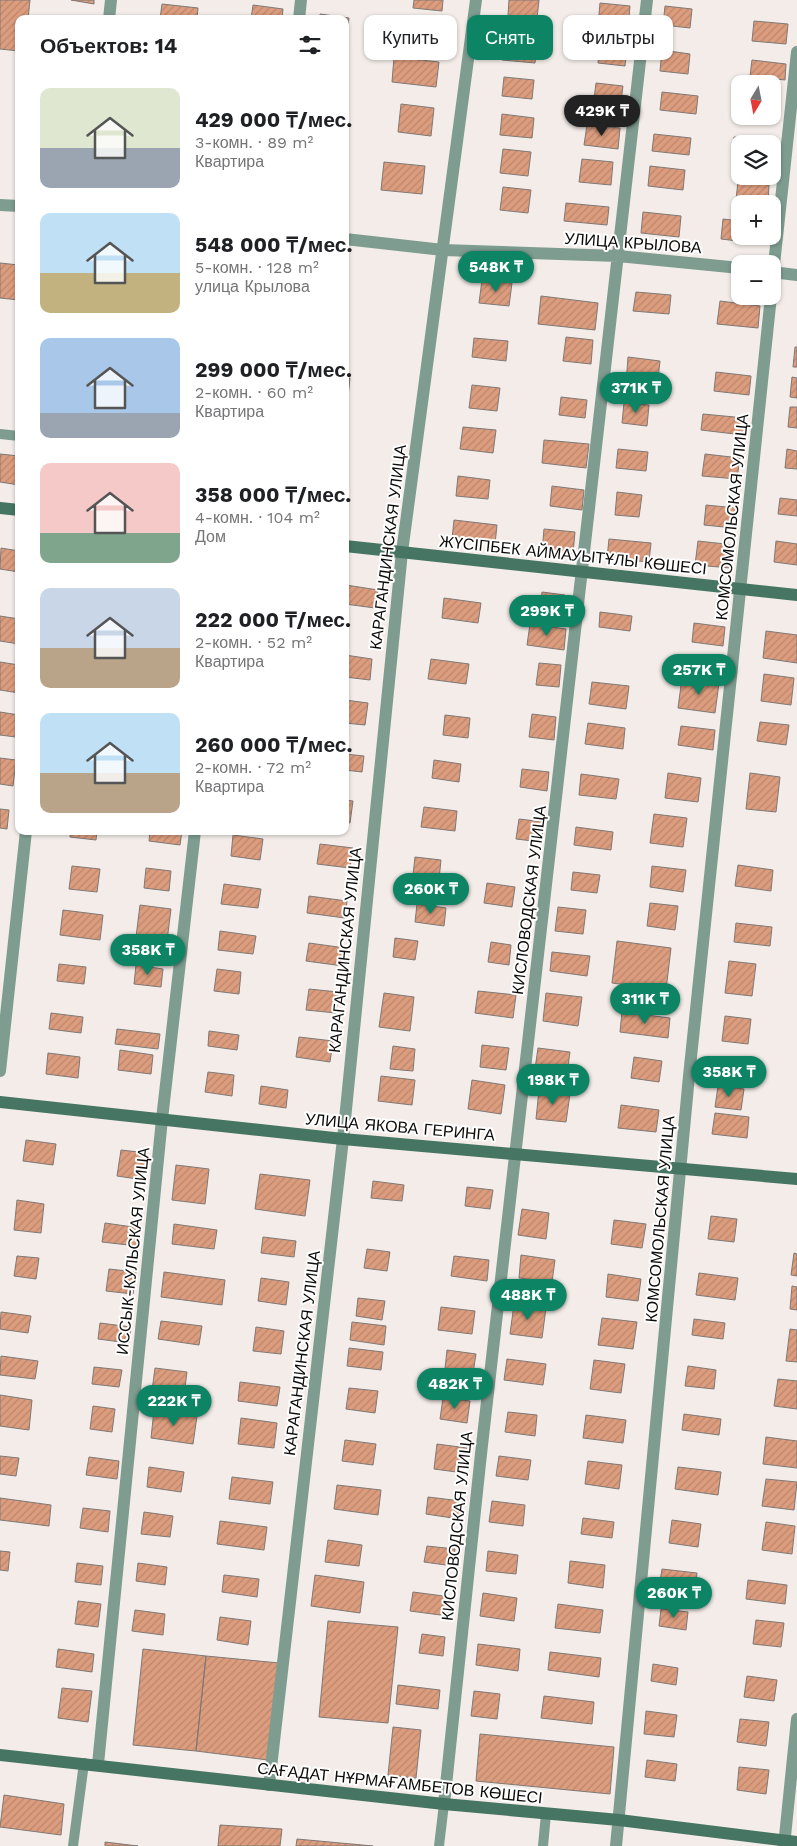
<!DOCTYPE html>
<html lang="ru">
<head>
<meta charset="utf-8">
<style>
  body { margin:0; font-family:"Work Sans",sans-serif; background:#f2f2f2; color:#202124; height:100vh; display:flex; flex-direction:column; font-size:19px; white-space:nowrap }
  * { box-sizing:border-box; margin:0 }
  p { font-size:16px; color:#757577 }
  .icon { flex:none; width:28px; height:28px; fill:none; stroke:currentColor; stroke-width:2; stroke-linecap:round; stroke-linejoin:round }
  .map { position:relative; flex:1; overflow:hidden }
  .sheet { position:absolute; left:15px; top:15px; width:334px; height:820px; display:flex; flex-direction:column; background:#fff; border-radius:10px; box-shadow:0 1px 4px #0004 }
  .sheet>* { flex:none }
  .guide { position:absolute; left:364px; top:15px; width:358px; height:45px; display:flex; gap:10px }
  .needle { width:32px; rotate:190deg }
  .fabs { position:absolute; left:731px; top:75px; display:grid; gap:10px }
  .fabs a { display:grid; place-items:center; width:50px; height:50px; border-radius:10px; background:#fff; box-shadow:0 1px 4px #0004; font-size:25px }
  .price { position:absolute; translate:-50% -42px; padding:0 11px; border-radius:18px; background:#0d8464; color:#fff; font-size:16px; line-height:32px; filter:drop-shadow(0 1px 2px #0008) }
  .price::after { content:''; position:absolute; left:50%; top:30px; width:15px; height:11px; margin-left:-8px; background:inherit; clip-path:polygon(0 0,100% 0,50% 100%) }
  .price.on { background:#222; color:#fff }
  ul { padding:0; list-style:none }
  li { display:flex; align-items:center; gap:15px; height:125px; padding:0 25px }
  li span { display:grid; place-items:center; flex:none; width:140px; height:100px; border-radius:10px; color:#555 }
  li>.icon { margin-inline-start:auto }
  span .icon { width:60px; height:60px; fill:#fffc; stroke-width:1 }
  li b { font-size:21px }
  h2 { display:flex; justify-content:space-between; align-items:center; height:60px; padding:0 25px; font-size:21px }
  .tag { padding:0 18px; border-radius:10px; background:#fff; box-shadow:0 1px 4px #0004; font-size:18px; line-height:45px }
  .tag.on { background:#0d8464; color:#fff }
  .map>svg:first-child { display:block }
  .building { fill:url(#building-hatch); stroke:#7f7875 }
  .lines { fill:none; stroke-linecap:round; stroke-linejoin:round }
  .lane { stroke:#7e9c90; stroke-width:10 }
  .street { stroke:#7e9c90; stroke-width:12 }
  .secondary { stroke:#467563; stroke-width:12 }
  .labels { text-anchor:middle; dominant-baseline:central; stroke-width:4; stroke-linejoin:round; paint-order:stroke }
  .street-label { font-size:16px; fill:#0d0b0a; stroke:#fff }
</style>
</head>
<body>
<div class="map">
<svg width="797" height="1846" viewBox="0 0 797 1846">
  <defs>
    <pattern id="building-hatch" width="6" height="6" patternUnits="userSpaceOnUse" patternTransform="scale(1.25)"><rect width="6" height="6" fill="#dc9d7e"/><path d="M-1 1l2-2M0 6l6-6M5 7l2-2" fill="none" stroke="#bc866c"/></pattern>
  </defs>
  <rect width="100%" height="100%" fill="#f3ece8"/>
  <path class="building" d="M0,0H30L28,19H19V51L0,49Z
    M71,0H94V4Z
    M414,0H443L442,11L413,8Z
    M509,0H539L537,19L508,16Z
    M600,3L630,6L628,28L598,25Z
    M162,4L198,8L197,19H160Z
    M253,5L283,9L282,19H251Z
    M665,6L692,9L690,28L663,25Z
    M320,14L349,18L346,41L345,19H320Z
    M403,20L443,24L440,49L401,45Z
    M754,21L788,24L786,44L752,41Z
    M505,33L538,37L535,63L502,60Z
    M600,42L627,45L625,66L598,63Z
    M662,50L690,54L688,74L660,71Z
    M394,57L439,62L436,87L392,82Z
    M752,60L786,64L785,80L750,76Z
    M504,77L534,80L532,99L502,96Z
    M596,83L623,86L620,109L593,107Z
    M662,92L698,96L696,114L660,110Z
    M772,103H776L774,123L746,120V116H772Z
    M401,104L434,108L431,136L398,132Z
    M502,114L534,118L532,138L500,135Z
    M587,125L620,128L618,149L584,145Z
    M654,134L691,138L689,155L652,151Z
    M734,137L775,141L772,162V144H740V158H732Z
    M503,149L531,152L528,176L500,173Z
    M582,159L613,162L611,185L579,182Z
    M384,162L425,166L422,194L381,190Z
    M650,166L685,170L683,190L648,186Z
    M738,181L769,185L768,203L736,200Z
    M503,187L531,190L528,213L500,210Z
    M566,203L609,207L607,225L564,221Z
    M643,212L681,216L679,237L641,233Z
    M723,219L740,221V236H764L763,244L721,239Z
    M0,263L19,265V300L0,298Z
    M482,280L512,283L509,306L479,303Z
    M636,292L671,295L669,314L633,311Z
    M541,296L598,303L595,330L538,324Z
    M720,301L760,306L758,328L717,324Z
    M566,337L593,340L591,364L563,361Z
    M474,338L508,341L506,361L472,357Z
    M795,347H797V367H793Z
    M628,357L660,361L657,387L626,384Z
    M716,372L751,376L749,395L714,391Z
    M792,377L797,378V398L790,397Z
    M345,378H350L346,415H345Z
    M472,385L500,388L497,411L469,408Z
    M561,397L587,400L585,418L559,415Z
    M624,403L649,405L647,426L622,423Z
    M790,407H797V428L788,427Z
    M703,414L745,418L743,435L701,430Z
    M463,427L496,430L493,453L460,449Z
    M544,440L589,444L586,468L542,463Z
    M618,449L648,452L646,471L616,468Z
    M787,449L797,451V469L785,468Z
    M0,454L19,456V485L0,482Z
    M705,454L740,458L737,479L702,476Z
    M458,476L490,480L488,499L456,496Z
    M552,486L584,490L582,510L550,506Z
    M617,492L642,495L639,517L615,515Z
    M780,498L797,500V516L778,514Z
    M706,505L736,508L734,528L704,525Z
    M454,520L497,525L495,544L452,539Z
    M544,529L575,532L573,554L542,551Z
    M609,539L651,543L649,562L607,558Z
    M698,541L734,545L731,568L695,565Z
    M776,541L797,544V565L774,562Z
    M1,548L19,551V572L0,569Z
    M346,585L378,590L375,608L345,604Z
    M542,592L565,595L562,617L540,615Z
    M444,598L481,603L478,623L442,618Z
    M600,612L632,616L630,631L599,627Z
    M0,616L19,619V644L0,641Z
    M694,623L725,627L723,646L692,642Z
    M530,624L566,629L564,650L527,645Z
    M766,631L797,635V663L763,658Z
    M345,655L372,659L370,680L345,677Z
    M431,659L469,664L466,684L428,679Z
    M0,662L19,665V693L0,690Z
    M539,663L561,665L559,687L536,685Z
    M764,674L794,678L791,705L761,701Z
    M682,678L719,683L715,713L678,708Z
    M592,682L629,686L626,709L589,704Z
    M345,700L368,703L365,725L345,723Z
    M0,712L19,715L16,737L0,735Z
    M532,714L556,717L554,740L529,737Z
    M445,715L470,718L468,738L443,735Z
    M760,722L789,725L786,745L757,741Z
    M588,723L625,728L623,749L585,744Z
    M681,726L715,730L713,750L678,745Z
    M345,754L364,756L362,772L345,770Z
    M0,758L16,760L13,786L0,784Z
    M434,760L461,764L459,782L432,778Z
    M522,769L549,772L547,791L520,787Z
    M668,773L701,778L698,802L665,798Z
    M750,773L780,777L776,812L746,809Z
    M581,774L619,779L616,799L579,795Z
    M345,800L353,801L350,823L345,822Z
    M424,807L457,811L455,831L421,827Z
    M0,809L9,810L7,829L0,828Z
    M654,814L687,818L683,847L650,843Z
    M519,819L544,822L541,842L516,839Z
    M576,827L613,832L611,850L574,845Z
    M70,831H97L96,840L70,837Z
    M150,831H182L180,845L149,841Z
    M233,835L263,839L260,860L231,856Z
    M320,844L353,848L350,868L317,864Z
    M415,857L441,860L439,879L413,875Z
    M738,865L773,870L771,891L735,886Z
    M72,866L100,869L97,892L69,889Z
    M652,866L686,870L683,892L650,887Z
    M146,868L171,871L169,891L144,888Z
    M573,872L600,875L597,893L571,890Z
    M487,883L515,887L512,907L484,903Z
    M224,884L261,889L258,908L221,904Z
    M309,896L347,901L345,918L307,913Z
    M650,903L678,906L675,930L647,926Z
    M417,904L446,908L444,926L415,922Z
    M140,905L171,909L167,941L136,937Z
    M558,907L586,910L583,934L555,931Z
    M63,910L103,915L100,940L60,935Z
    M736,923L772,927L770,946L734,942Z
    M220,931L256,936L253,954L218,950Z
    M395,938L418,941L415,960L393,957Z
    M617,941L671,948L666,990L612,983Z
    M491,942L511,945L509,965L488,962Z
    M309,943L345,948L343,966L306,961Z
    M552,952L590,956L587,976L550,971Z
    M729,961L756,964L752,996L725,993Z
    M59,964L86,967L84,984L57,981Z
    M136,965L163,969L161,987L134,984Z
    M217,969L241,972L239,994L214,991Z
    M309,989L338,992L336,1013L306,1010Z
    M478,991L516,995L513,1018L475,1013Z
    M384,993L414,997L410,1031L379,1027Z
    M546,993L582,997L578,1026L543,1021Z
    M622,1012L670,1018L668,1038L620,1032Z
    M51,1013L83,1017L81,1033L49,1029Z
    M725,1016L751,1019L748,1044L722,1041Z
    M117,1029L160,1034L158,1049L115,1044Z
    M209,1031L239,1035L237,1050L208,1046Z
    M299,1037L333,1041L330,1062L296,1057Z
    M482,1045L509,1048L506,1070L480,1067Z
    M393,1046L415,1049L413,1071L390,1069Z
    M538,1048L570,1052L567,1073L535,1069Z
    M120,1050L153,1055L151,1074L118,1070Z
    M48,1053L80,1057L78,1078L46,1074Z
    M634,1057L662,1061L659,1082L631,1078Z
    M722,1057L750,1061L748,1080L719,1077Z
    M208,1072L234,1075L232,1096L205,1092Z
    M381,1076L415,1080L412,1105L378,1101Z
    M472,1080L505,1085L501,1114L468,1109Z
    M261,1086L288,1090L286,1108L259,1104Z
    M718,1086L744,1089L741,1110L715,1107Z
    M539,1090L570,1094L566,1122L536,1119Z
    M621,1105L659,1110L656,1132L618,1128Z
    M715,1113L749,1117L747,1138L712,1134Z
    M26,1140L56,1144L53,1165L23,1161Z
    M121,1150L147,1153L144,1180L117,1176Z
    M176,1165L209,1169L205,1204L172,1200Z
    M260,1174L310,1180L305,1216L255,1209Z
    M373,1181L404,1185L402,1201L371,1198Z
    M467,1187L493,1190L490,1209L465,1206Z
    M17,1200L44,1204L41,1233L14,1230Z
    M522,1209L549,1213L546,1239L518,1235Z
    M711,1216L737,1219L734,1242L708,1239Z
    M614,1220L646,1224L642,1248L611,1244Z
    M105,1223L140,1228L137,1246L102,1242Z
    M174,1224L217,1230L214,1249L172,1244Z
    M263,1237L296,1241L294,1257L261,1253Z
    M367,1249L390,1252L387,1271L364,1268Z
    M794,1253L797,1254V1276L791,1275Z
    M521,1255L555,1260L552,1282L519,1278Z
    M17,1256L39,1258L36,1279L14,1276Z
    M454,1256L489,1260L487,1281L451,1276Z
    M109,1269L136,1272L133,1294L106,1291Z
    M164,1272L225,1280L222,1305L161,1297Z
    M699,1273L738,1278L735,1300L696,1295Z
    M608,1274L641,1279L638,1301L606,1297Z
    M261,1278L289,1282L286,1305L258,1301Z
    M792,1286L797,1287V1310L790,1309Z
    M358,1298L385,1301L382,1320L356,1316Z
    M514,1304L546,1308L542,1338L510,1334Z
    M441,1307L475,1311L472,1334L438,1330Z
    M1,1312L31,1316L28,1333L0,1329Z
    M602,1318L637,1322L633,1349L598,1345Z
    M694,1319L725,1323L723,1339L692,1335Z
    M161,1321L202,1326L199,1345L158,1339Z
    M352,1322L386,1326L384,1345L350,1340Z
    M100,1323L131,1327L129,1343L98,1339Z
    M256,1327L284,1331L281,1354L253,1351Z
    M790,1329L797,1330V1362L786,1361Z
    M349,1348L383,1352L381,1370L347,1366Z
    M447,1350L476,1354L473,1373L445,1369Z
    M1,1356L38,1361L35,1379L0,1375Z
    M507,1359L546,1364L543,1385L504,1380Z
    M594,1360L625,1364L621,1393L590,1389Z
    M688,1366L716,1370L714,1389L685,1386Z
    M94,1367L122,1370L119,1387L92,1384Z
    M155,1368L187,1372L184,1395L152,1391Z
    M778,1379L797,1381V1409L774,1406Z
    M240,1382L280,1387L277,1406L238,1401Z
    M349,1388L378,1391L375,1413L346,1409Z
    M0,1395L32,1400L29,1430L0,1426Z
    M443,1398L470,1401L467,1423L440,1419Z
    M93,1406L115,1409L112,1432L90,1429Z
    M154,1410L197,1416L193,1444L151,1438Z
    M508,1412L537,1415L535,1436L505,1432Z
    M684,1414L721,1419L719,1435L682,1430Z
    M586,1415L626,1420L623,1443L583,1438Z
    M241,1418L277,1423L274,1448L238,1444Z
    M766,1437L797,1441V1468L763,1464Z
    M345,1440L376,1444L373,1465L342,1461Z
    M437,1444L467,1448L464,1473L434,1469Z
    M0,1456L19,1458L16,1476L0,1474Z
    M499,1456L531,1460L528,1480L496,1476Z
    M89,1457L119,1461L117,1479L86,1475Z
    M588,1461L622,1465L619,1489L585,1484Z
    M149,1467L184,1472L181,1492L147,1487Z
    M678,1467L721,1472L718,1495L675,1489Z
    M232,1477L273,1482L270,1504L229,1499Z
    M766,1479L797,1482L794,1510L762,1506Z
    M337,1485L381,1490L378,1515L334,1509Z
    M428,1497L461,1501L459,1519L426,1514Z
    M0,1498L51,1505L49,1526L0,1520Z
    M492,1501L525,1505L523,1526L489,1522Z
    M83,1508L110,1511L108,1532L80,1528Z
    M144,1512L173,1516L170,1537L141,1534Z
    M583,1518L614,1522L612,1538L581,1534Z
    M672,1520L701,1524L698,1547L669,1543Z
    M220,1521L267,1527L264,1550L217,1544Z
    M766,1522L795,1526L792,1554L762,1550Z
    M328,1540L362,1545L359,1566L325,1562Z
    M427,1546L455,1549L453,1566L424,1562Z
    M0,1551L10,1552L8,1571L0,1570Z
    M488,1551L518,1555L516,1574L486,1571Z
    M570,1561L605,1565L603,1588L568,1583Z
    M77,1563L103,1566L101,1585L75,1582Z
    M138,1563L167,1567L165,1585L136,1581Z
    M662,1569L697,1573L695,1592L659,1588Z
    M224,1575L259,1579L257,1597L222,1592Z
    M315,1575L364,1582L360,1613L311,1606Z
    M748,1580L787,1585L785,1604L746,1599Z
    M413,1592L451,1597L448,1616L410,1611Z
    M483,1593L517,1598L514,1621L480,1616Z
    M78,1601L101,1604L98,1627L75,1624Z
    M558,1604L603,1610L600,1633L555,1628Z
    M661,1609L688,1612L686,1630L659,1626Z
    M135,1610L165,1614L163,1635L132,1631Z
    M220,1617L251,1621L248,1645L217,1640Z
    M756,1620L784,1623L781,1647L753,1644Z
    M328,1621L398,1627L388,1723L319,1717Z
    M422,1634L445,1637L443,1656L419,1653Z
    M478,1644L520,1649L518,1671L476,1665Z
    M58,1649L94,1654L92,1672L56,1667Z
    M143,1649L206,1656L196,1751L133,1745Z
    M550,1652L601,1658L599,1677L548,1670Z
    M206,1656L279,1663L268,1760L196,1751Z
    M653,1664L678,1668L676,1685L651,1681Z
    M747,1676L777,1680L774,1701L744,1697Z
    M398,1685L440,1690L438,1709L396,1704Z
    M62,1688L92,1691L88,1722L58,1718Z
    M474,1691L500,1694L497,1719L471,1716Z
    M544,1696L594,1702L592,1724L541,1718Z
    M646,1711L677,1715L674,1737L644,1734Z
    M740,1719L769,1722L766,1746L737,1742Z
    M393,1727L421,1730L416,1778L388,1775Z
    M480,1734L614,1747L610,1794L476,1781Z
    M647,1760L677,1764L675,1781L645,1777Z
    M739,1767L769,1770L766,1794L737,1790Z
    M4,1795L64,1804L61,1835L0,1827Z
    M220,1825L282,1829L280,1846H218Z
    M297,1839L373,1846H296Z
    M105,1842L138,1846H105Z"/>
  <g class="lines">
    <path class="lane" d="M0,434L19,436
      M73,1846L84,1763
      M439,1846L444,1804
      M543,1846L546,1814"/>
    <path class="street" d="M109,19L111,0
      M299,19L301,0
      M0,205L19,206
      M345,239L443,250L618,256L740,268
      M772,272L797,275
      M772,283L797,52
      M0,1071L26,831
      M98,1764L162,1119L195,831
      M269,1785L343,1139L402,552L476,0
      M444,1804L481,1454L647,0
      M616,1846L689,1076L771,296
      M784,1846L797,1719"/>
    <path class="secondary" d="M0,508L19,510
      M345,546L797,595
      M0,1102L343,1139L797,1179
      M0,1755L444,1804L619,1820L797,1842"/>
  </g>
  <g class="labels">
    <g class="street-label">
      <text transform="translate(633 243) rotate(4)">УЛИЦА КРЫЛОВА</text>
      <text transform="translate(732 517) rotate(-84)">КОМСОМОЛЬСКАЯ УЛИЦА</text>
      <text transform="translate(388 547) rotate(-83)">КАРАГАНДИНСКАЯ УЛИЦА</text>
      <text transform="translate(573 555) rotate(6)">ЖҮСІПБЕК АЙМАУЫТҰЛЫ КӨШЕСІ</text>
      <text transform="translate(529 900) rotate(-83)">КИСЛОВОДСКАЯ УЛИЦА</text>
      <text transform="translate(345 950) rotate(-84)">КАРАГАНДИНСКАЯ УЛИЦА</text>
      <text transform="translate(400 1127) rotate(5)">УЛИЦА ЯКОВА ГЕРИНГА</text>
      <text transform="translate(660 1219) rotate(-85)">КОМСОМОЛЬСКАЯ УЛИЦА</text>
      <text transform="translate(133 1251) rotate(-84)">ИССЫК-КУЛЬСКАЯ УЛИЦА</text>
      <text transform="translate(302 1353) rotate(-83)">КАРАГАНДИНСКАЯ УЛИЦА</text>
      <text transform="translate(457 1526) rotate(-84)">КИСЛОВОДСКАЯ УЛИЦА</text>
      <text transform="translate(400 1783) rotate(6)">САҒАДАТ НҰРМАҒАМБЕТОВ КӨШЕСІ</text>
    </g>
  </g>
</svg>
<div class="fabs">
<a><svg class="needle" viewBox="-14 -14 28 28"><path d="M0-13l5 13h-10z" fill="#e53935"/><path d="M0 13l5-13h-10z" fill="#757577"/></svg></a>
<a><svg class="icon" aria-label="layers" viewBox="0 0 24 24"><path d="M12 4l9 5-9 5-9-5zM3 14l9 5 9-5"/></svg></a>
<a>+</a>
<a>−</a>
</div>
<b class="price on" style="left:602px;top:137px">429K ₸</b>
<b class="price" style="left:496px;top:293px">548K ₸</b>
<b class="price" style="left:636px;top:414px">371K ₸</b>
<b class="price" style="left:547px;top:637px">299K ₸</b>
<b class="price" style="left:699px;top:696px">257K ₸</b>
<b class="price" style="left:431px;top:915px">260K ₸</b>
<b class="price" style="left:148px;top:976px">358K ₸</b>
<b class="price" style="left:645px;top:1025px">311K ₸</b>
<b class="price" style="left:729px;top:1098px">358K ₸</b>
<b class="price" style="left:553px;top:1106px">198K ₸</b>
<b class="price" style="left:528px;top:1321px">488K ₸</b>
<b class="price" style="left:455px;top:1410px">482K ₸</b>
<b class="price" style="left:174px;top:1427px">222K ₸</b>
<b class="price" style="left:674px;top:1619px">260K ₸</b>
<div class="guide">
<a class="tag">Купить</a>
<a class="tag on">Снять</a>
<a class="tag">Фильтры</a>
</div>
<section class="sheet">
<h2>Объектов: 14<svg class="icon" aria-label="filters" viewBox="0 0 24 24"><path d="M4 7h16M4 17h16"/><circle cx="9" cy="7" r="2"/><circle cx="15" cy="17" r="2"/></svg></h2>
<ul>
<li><span style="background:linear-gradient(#dfe7d0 60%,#9aa5b1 0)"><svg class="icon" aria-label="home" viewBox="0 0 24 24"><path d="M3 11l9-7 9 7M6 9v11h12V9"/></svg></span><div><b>429 000 ₸/мес.</b><p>3-комн. · 89 m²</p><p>Квартира</p></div></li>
<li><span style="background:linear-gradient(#bfe0f5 60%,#c2b280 0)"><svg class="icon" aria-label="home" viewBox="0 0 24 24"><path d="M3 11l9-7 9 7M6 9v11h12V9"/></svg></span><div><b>548 000 ₸/мес.</b><p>5-комн. · 128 m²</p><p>улица Крылова</p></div></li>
<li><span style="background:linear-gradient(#a9c7e8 75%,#9aa5b1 0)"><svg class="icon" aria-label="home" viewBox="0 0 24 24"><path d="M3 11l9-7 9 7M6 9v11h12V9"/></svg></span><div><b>299 000 ₸/мес.</b><p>2-комн. · 60 m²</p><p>Квартира</p></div></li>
<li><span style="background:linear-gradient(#f6c9c9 70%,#7fa58c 0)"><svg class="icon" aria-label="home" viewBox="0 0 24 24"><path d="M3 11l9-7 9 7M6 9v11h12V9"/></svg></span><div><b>358 000 ₸/мес.</b><p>4-комн. · 104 m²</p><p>Дом</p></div></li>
<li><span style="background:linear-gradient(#c9d6e8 60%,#b9a48a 0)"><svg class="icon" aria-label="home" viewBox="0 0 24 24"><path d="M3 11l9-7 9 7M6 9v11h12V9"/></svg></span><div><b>222 000 ₸/мес.</b><p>2-комн. · 52 m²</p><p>Квартира</p></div></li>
<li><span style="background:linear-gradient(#bfe0f5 60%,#b9a48a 0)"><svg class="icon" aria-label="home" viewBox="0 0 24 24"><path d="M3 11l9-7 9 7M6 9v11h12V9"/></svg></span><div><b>260 000 ₸/мес.</b><p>2-комн. · 72 m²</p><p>Квартира</p></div></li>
</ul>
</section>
</div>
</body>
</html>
